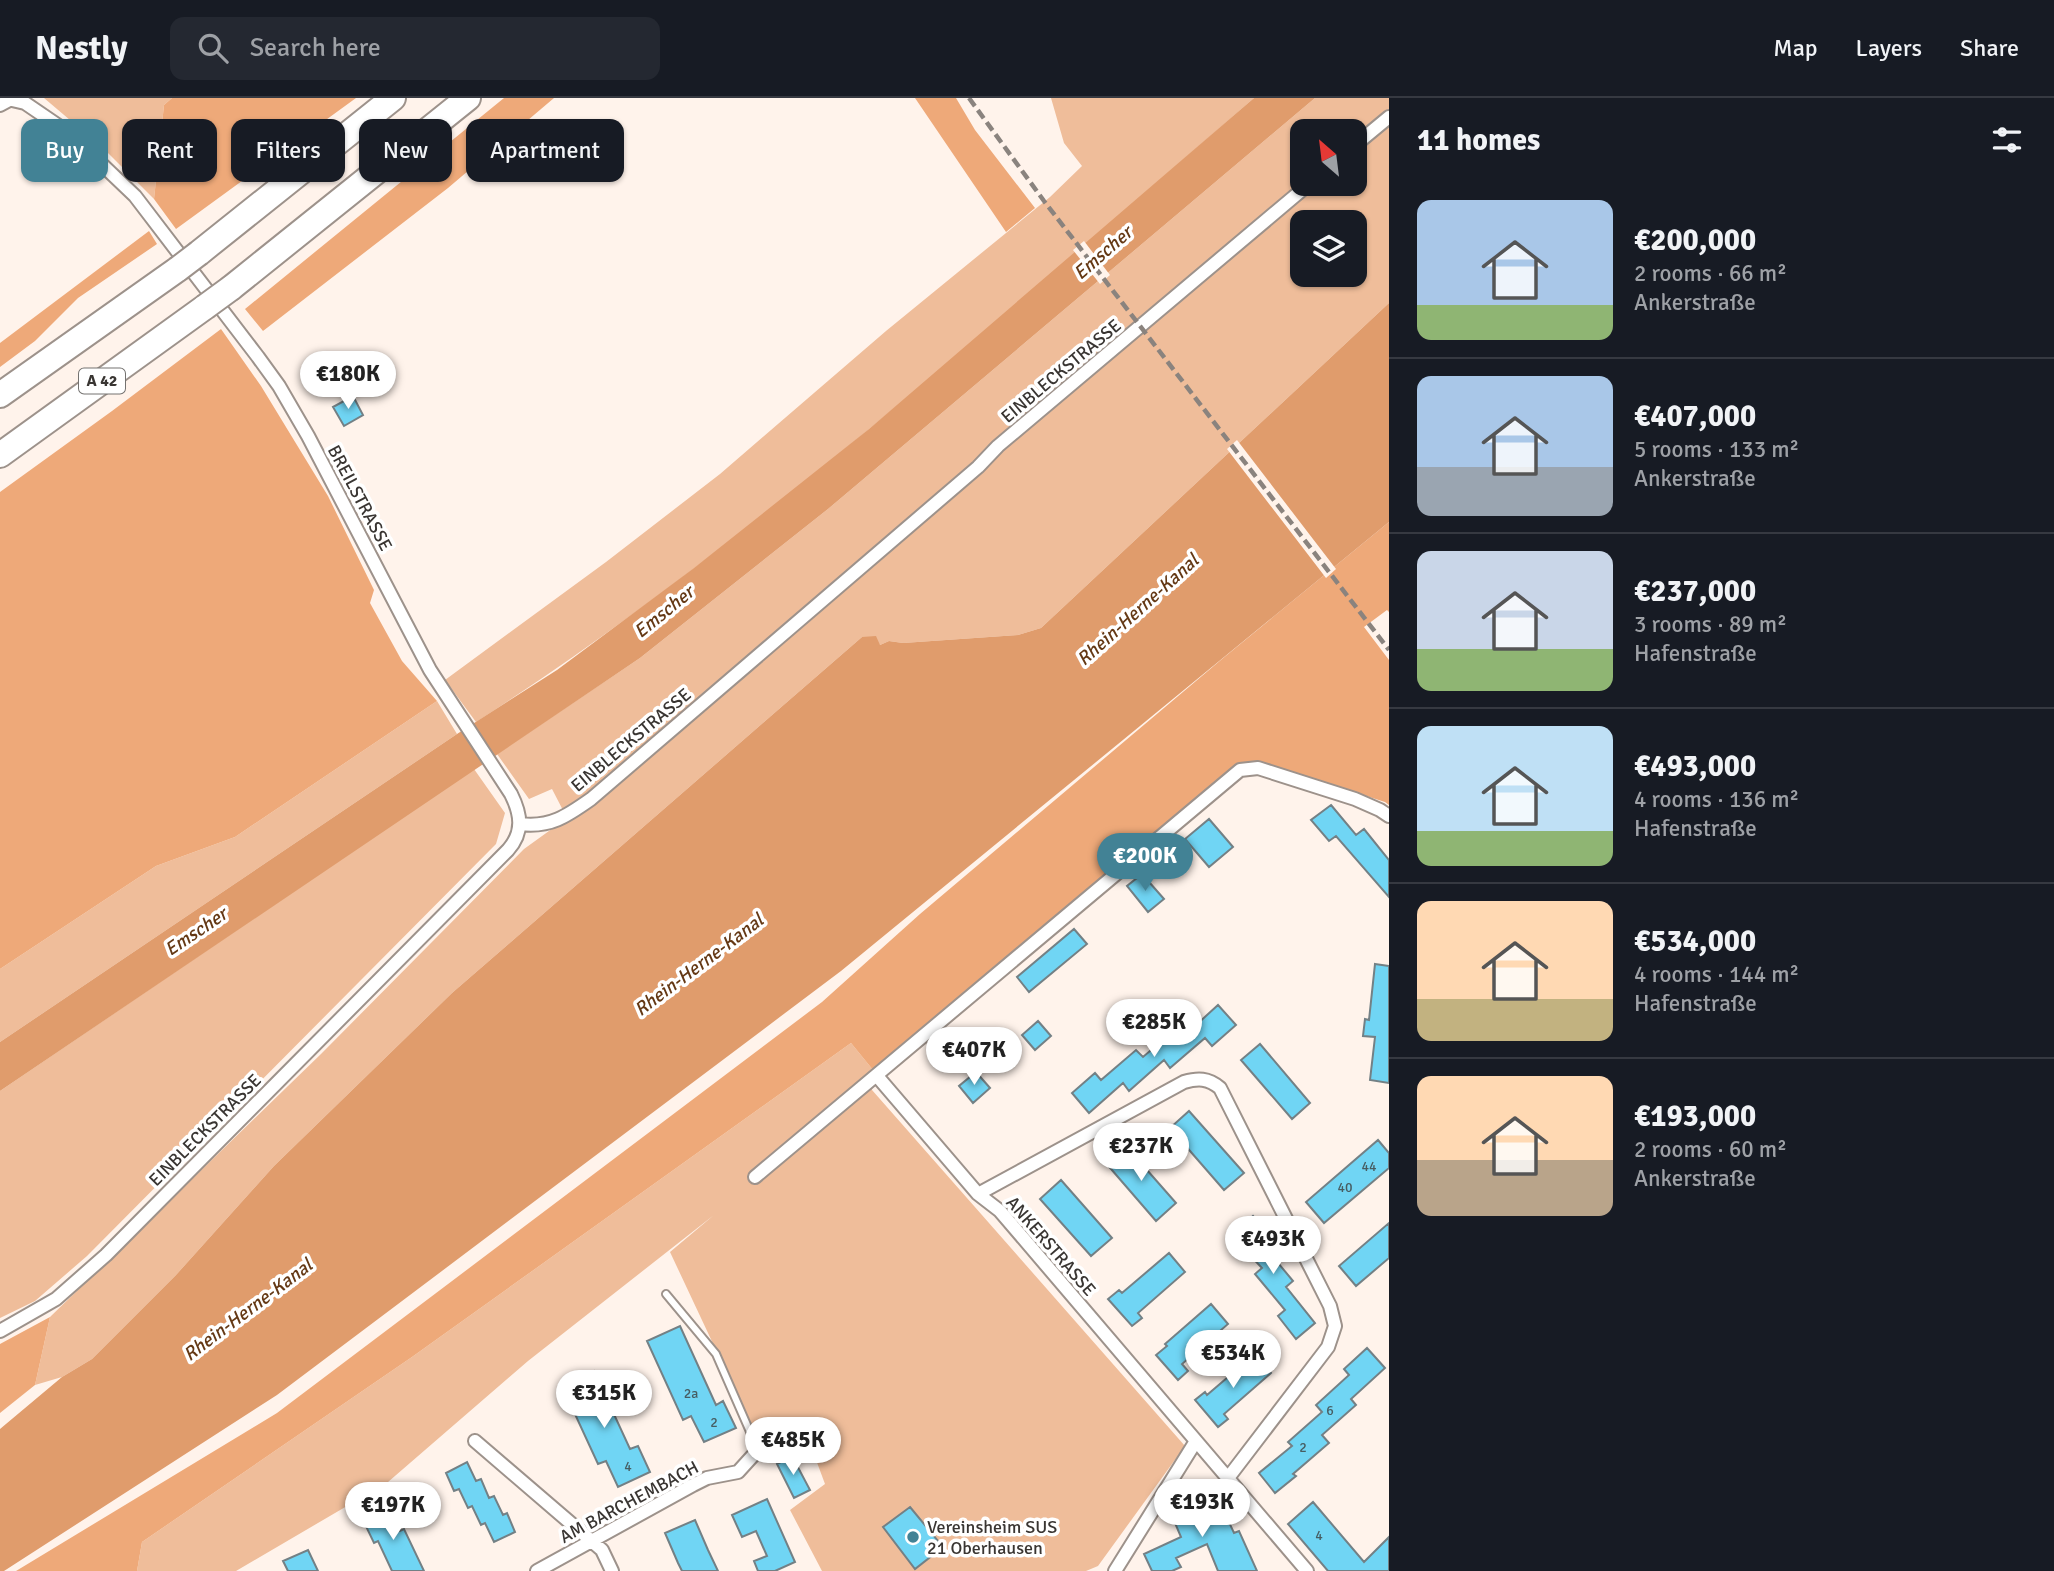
<!DOCTYPE html>
<html lang="en">
<head>
<meta charset="utf-8">
<style>
  body { margin:0; font-family:Signika,sans-serif; background:#242831; color:#f1f3f6; height:100vh; display:flex; flex-direction:column; font-size:26px; white-space:nowrap }
  * { box-sizing:border-box; margin:0 }
  p { font-size:23px; color:#9ea1a6 }
  .icon { flex:none; width:38px; height:38px; fill:none; stroke:currentColor; stroke-width:2; stroke-linecap:round; stroke-linejoin:round }
  .map { position:relative; flex:1; overflow:hidden }
  .details { display:flex; flex-direction:column; background:#171b24; width:665px }
  .details>* { flex:none }
  .top-card { position:absolute; left:21px; top:21px; width:665px; height:63px; display:flex; gap:14px }
  .needle { width:46px; rotate:332deg }
  .fabs { position:absolute; left:1290px; top:21px; display:grid; gap:14px }
  .fabs a { display:grid; place-items:center; width:77px; height:77px; border-radius:14px; background:#171b24; box-shadow:0 2px 5px #0004; font-size:35px }
  .price { position:absolute; translate:-50% -60px; padding:0 16px; border-radius:24px; background:#fff; color:#222; font-size:23px; line-height:46px; filter:drop-shadow(0 2px 4px #0008) }
  .price::after { content:''; position:absolute; left:50%; top:42px; width:21px; height:16px; margin-left:-10px; background:inherit; clip-path:polygon(0 0,100% 0,50% 100%) }
  .price.current { background:#428295; color:#fff }
  ul { padding:0; list-style:none }
  li { display:flex; align-items:center; gap:21px; height:175px; padding:0 28px }
  li+li { border-top:2px solid #363941 }
  li span { display:grid; place-items:center; flex:none; width:196px; height:140px; border-radius:14px; color:#555 }
  li>.icon { margin-inline-start:auto }
  span .icon { width:84px; height:84px; fill:#fffc; stroke-width:1 }
  li b { font-size:30px }
  h2 { display:flex; justify-content:space-between; align-items:center; height:84px; padding:0 28px; font-size:30px }
  .pill { padding:0 24px; border-radius:14px; background:#171b24; box-shadow:0 2px 5px #0004; font-size:24px; line-height:63px }
  .pill.current { background:#428295; color:#fff }
  header { display:flex; align-items:center; gap:42px; box-sizing:border-box; height:98px; padding:0 35px; background:#171b24; border-bottom:2px solid #363941 }
  header strong { font-size:33px }
  nav { display:flex; gap:38px; margin-inline-start:auto; font-size:24px }
  .search { width:490px; height:63px; background:#242831; display:flex; align-items:center; gap:18px; box-sizing:border-box; padding:0 24px; border-radius:14px; color:#9ea1a6; font-size:26px }
  main { display:flex; flex:1; min-height:0 }
  .map>svg:first-child { display:block }
  .green { fill:#efbd9a; fill-rule:evenodd }
  .forest { fill:#eea979 }
  .water { fill:#e09c6c }
  .pier { fill:#fff3eb }
  .building { fill:#70d5f4; stroke:#738085; stroke-width:2 }
  .lines { fill:none; stroke-linecap:round; stroke-linejoin:round }
  .service-casing { stroke:#9d928b; stroke-width:10 }
  .minor-casing { stroke:#9d928b; stroke-width:16 }
  .motorway-casing { stroke:#9d928b; stroke-width:28 }
  .service { stroke:#fff; stroke-width:6 }
  .minor { stroke:#fff; stroke-width:12 }
  .motorway { stroke:#fff; stroke-width:24 }
  .rail { stroke:#8a837e; stroke-width:4.5; stroke-dasharray:10 5; stroke-linecap:butt }
  .motorway-bridge-casing { stroke:#9d928b; stroke-width:28; stroke-linecap:butt }
  .motorway-bridge { stroke:#fff; stroke-width:24 }
  .poi-dot { fill:#428295; stroke:#fff; stroke-width:2.5 }
  .labels { text-anchor:middle; dominant-baseline:central; stroke-width:7; stroke-linejoin:round; paint-order:stroke }
  .number-label { font-size:14px; fill:#475d62 }
  .shield { fill:#fff; stroke:#747270; stroke-width:2 }
  .shield-label { font-size:16px; font-weight:bold; fill:#393532 }
  .street-label { font-size:18px; fill:#393532; stroke:#fff }
  .poi-label { font-size:18px; fill:#393532; stroke:#fff; text-anchor:start }
  .water-label { font-size:19px; font-style:italic; fill:#643814; stroke:#fff }
</style>
</head>
<body>
<header>
<strong>Nestly</strong>
<div class="search"><svg class="icon" aria-label="search" viewBox="0 0 24 24"><circle cx="10" cy="10" r="6"/><path d="M15 15l6 6"/></svg>Search here</div>
<nav><a>Map</a><a>Layers</a><a>Share</a></nav>
</header>
<main>
<div class="map">
<svg width="1389" height="1473" viewBox="0 0 1389 1473">
  <rect width="100%" height="100%" fill="#fff3eb"/>
  <path class="green" d="M44,0H172L164,7L154,101L103,50Z
    M1051,0H1254C1003,217 756,443 476,624L445,582L606,464L720,376L886,233L1050,99L1082,68L1064,45Z
    M1315,0H1389V205L1041,530L1018,537L903,545L889,543L880,547L862,539L452,895L274,1068L176,1177L92,1261L62,1279L35,1287L50,1219L322,955L524,751L567,720L552,691L529,701L497,656L640,560L828,411ZM1302,33H1354V86H1302ZM1302,124H1354V177H1302Z
    M437,603L457,636L0,944V871L156,768L235,739Z
    M474,671L505,715L496,746L87,1158L35,1203L0,1220V993Z
    M851,945L873,972L872,992L1185,1348L1098,1468L1086,1473H822L790,1412L825,1386L809,1343L769,1365L670,1154L714,1117L528,1263L388,1384L236,1473H137L142,1444L412,1259Z"/>
  <path class="forest" d="M172,0H356L176,131L154,101L164,7Z
    M504,0H554L448,90L263,233L245,211Z
    M915,0H956L975,32L1035,110L1006,134Z
    M149,133L157,146L78,200L35,243L0,269V245Z
    M221,231L261,288L328,398L374,492L370,505L402,563L437,603L235,739L156,768L0,871V394L112,313Z
    M1389,424V514L1387,512L1364,529L1389,562V707L1385,704L1261,664L1241,665L873,972L851,945L412,1259L142,1444L137,1473H16L277,1315L822,904L920,816L1222,561Z
    M50,1219L35,1287L0,1315V1246Z"/>
  <path class="water" d="M1254,0H1315L828,411L640,560L0,993V944L457,636L557,572L694,470L869,331Z
    M1389,205V424L841,873L277,1297L4,1473H0V1331L62,1279L92,1261L176,1177L274,1068L452,895L862,539L876,538L880,547L889,543L903,545L1018,537L1041,530Z"/>
  <path class="pier" d="M1084,143L1110,177L1100,186L1073,152Z
    M1237,342L1336,471L1326,480L1227,351Z"/>
  <path class="building" d="M353,298L363,317L344,328L333,309Z
    M1331,707L1356,737L1364,731L1389,762V799L1336,738L1329,743L1311,722Z
    M1209,721L1233,749L1209,769L1185,741Z
    M1142,776L1164,801L1148,814L1127,788Z
    M1074,831L1087,846L1029,894L1017,879Z
    M1375,866L1389,868V985L1370,982L1375,939L1363,938L1365,921L1369,922Z
    M1218,907L1236,927L1212,948L1205,940L1170,970L1164,962L1129,993L1123,985L1089,1015L1072,995L1095,975L1101,982L1136,952L1143,959L1177,930L1184,938Z
    M1038,923L1051,938L1035,952L1022,937Z
    M1260,946L1310,1005L1292,1021L1241,962Z
    M976,974L990,990L973,1005L959,988Z
    M1189,1013L1244,1075L1224,1092L1170,1030Z
    M1378,1042L1389,1055V1070L1324,1125L1306,1104Z
    M1125,1047L1176,1105L1156,1123L1105,1064Z
    M1061,1082L1112,1140L1091,1158L1040,1101Z
    M1253,1118L1273,1140L1264,1148L1293,1183L1286,1189L1315,1225L1296,1241L1278,1218L1285,1212L1255,1176L1262,1170L1232,1138Z
    M1389,1125V1160L1356,1188L1339,1168Z
    M1169,1155L1185,1174L1138,1215L1142,1220L1132,1228L1108,1201L1119,1192L1122,1195Z
    M1211,1206L1228,1226L1182,1266L1188,1273L1178,1282L1156,1257L1167,1248L1165,1246Z
    M680,1228L716,1307L723,1303L736,1330L704,1344L691,1318L683,1322L647,1243Z
    M1367,1250L1385,1270L1351,1301L1356,1307L1322,1337L1329,1345L1293,1376L1296,1378L1275,1395L1259,1375L1292,1348L1288,1344L1322,1314L1316,1307L1349,1277L1344,1271Z
    M1255,1256L1271,1275L1224,1316L1228,1321L1218,1329L1195,1302L1205,1294L1207,1297Z
    M594,1273L630,1351L638,1348L650,1374L618,1389L606,1363L598,1366L562,1288Z
    M792,1358L810,1392L794,1400L777,1366Z
    M467,1364L476,1383L481,1381L489,1400L494,1398L503,1417L507,1415L515,1434L494,1444L485,1425L481,1427L472,1408L468,1410L459,1391L454,1393L446,1375Z
    M1208,1393L1221,1425L1228,1422L1234,1435L1239,1433L1257,1473H1218L1207,1446L1176,1460L1181,1469L1172,1473H1152L1144,1456L1181,1439L1169,1411Z
    M767,1401L795,1464L775,1473H758L754,1463L767,1458L756,1433L742,1439L732,1417Z
    M1313,1404L1364,1464L1389,1439V1473H1328L1288,1426Z
    M910,1409L943,1449L915,1471L883,1429Z
    M390,1410L400,1433L404,1431L424,1473H392L378,1443L374,1445L363,1422Z
    M695,1422L708,1452L718,1473H682L678,1465L665,1435Z
    M308,1452L318,1473H288L283,1463Z"/>
  <g class="lines">
    <defs>
      <path id="service" d="M666,1196L716,1256L758,1352"/>
      <path id="minor" d="M0,7L13,0
        M1354,48L1389,19
        M520,726C550,730 567,718 591,701L978,369L998,348L1309,86
        M877,978L978,1096L1000,1113L1307,1473
        M755,1079L1240,672L1258,670L1355,701L1380,712L1389,718
        M978,1096L1184,984C1198,980 1208,980 1220,990L1330,1208L1335,1228L1328,1249L1228,1380
        M0,1233L56,1201L106,1157L508,752C524,734 521,716 511,696L430,572L308,338L279,288L258,259L135,98L69,35L25,5L12,2
        M475,1343L602,1452L612,1473
        M537,1473L693,1387L707,1380L738,1374L758,1352
        M1115,1473L1196,1343"/>
      <path id="motorway" d="M199,155L393,0
        M231,190L468,0
        M0,297L178,171
        M0,357L205,209"/>
    </defs>
    <use href="#service" class="service-casing"/>
    <use href="#minor" class="minor-casing"/>
    <use href="#motorway" class="motorway-casing"/>
    <use href="#service" class="service"/>
    <use href="#minor" class="minor"/>
    <use href="#motorway" class="motorway"/>
    <path class="rail" d="M969,0L1044,103L1389,552"/>
    <defs>
      <path id="motorway-bridge" d="M178,171L199,155
        M205,209L231,190"/>
    </defs>
    <use href="#motorway-bridge" class="motorway-bridge-casing"/>
    <use href="#motorway-bridge" class="motorway-bridge"/>
  </g>
  <circle class="poi-dot" cx="913" cy="1439" r="7"/>
  <g class="labels">
    <g class="number-label">
      <text x="1369" y="1068">44</text>
      <text x="1345" y="1089">40</text>
      <text x="691" y="1295">2a</text>
      <text x="1330" y="1312">6</text>
      <text x="714" y="1324">2</text>
      <text x="1303" y="1349">2</text>
      <text x="628" y="1368">4</text>
      <text x="1319" y="1437">4</text>
    </g>
    <rect class="shield" x="79" y="270.5" width="46" height="25" rx="5"/>
    <g class="shield-label">
      <text x="102" y="283">A 42</text>
    </g>
    <g class="street-label">
      <text transform="translate(1061 273) rotate(-40)">EINBLECKSTRASSE</text>
      <text transform="translate(360 400) rotate(62)">BREILSTRASSE</text>
      <text transform="translate(631 642) rotate(-40)">EINBLECKSTRASSE</text>
      <text transform="translate(205 1032) rotate(-45)">EINBLECKSTRASSE</text>
      <text transform="translate(1051 1148) rotate(49)">ANKERSTRASSE</text>
      <text transform="translate(629 1404) rotate(-28)">AM BARCHEMBACH</text>
    </g>
    <g class="poi-label">
      <text x="927" y="1429">Vereinsheim SUS<tspan x="927" dy="21">21 Oberhausen</tspan></text>
    </g>
    <g class="water-label">
      <text transform="translate(1103 155) rotate(-41)">Emscher</text>
      <text transform="translate(1138 512) rotate(-42)">Rhein-Herne-Kanal</text>
      <text transform="translate(664 514) rotate(-39)">Emscher</text>
      <text transform="translate(196 834) rotate(-34)">Emscher</text>
      <text transform="translate(699 867) rotate(-37)">Rhein-Herne-Kanal</text>
      <text transform="translate(248 1212) rotate(-37)">Rhein-Herne-Kanal</text>
    </g>
  </g>
</svg>
<div class="fabs">
<a><svg class="needle" viewBox="-14 -14 28 28"><path d="M0-13l5 13h-10z" fill="#e53935"/><path d="M0 13l5-13h-10z" fill="#9ea1a6"/></svg></a>
<a><svg class="icon" aria-label="layers" viewBox="0 0 24 24"><path d="M12 4l9 5-9 5-9-5zM3 14l9 5 9-5"/></svg></a>
</div>
<b class="price" style="left:348px;top:313px">€180K</b>
<b class="price current" style="left:1145px;top:795px">€200K</b>
<b class="price" style="left:1154px;top:961px">€285K</b>
<b class="price" style="left:974px;top:989px">€407K</b>
<b class="price" style="left:1141px;top:1085px">€237K</b>
<b class="price" style="left:1273px;top:1178px">€493K</b>
<b class="price" style="left:1233px;top:1292px">€534K</b>
<b class="price" style="left:604px;top:1332px">€315K</b>
<b class="price" style="left:793px;top:1379px">€485K</b>
<b class="price" style="left:1202px;top:1441px">€193K</b>
<b class="price" style="left:393px;top:1444px">€197K</b>
<div class="top-card">
<a class="pill current">Buy</a>
<a class="pill">Rent</a>
<a class="pill">Filters</a>
<a class="pill">New</a>
<a class="pill">Apartment</a>
</div>
</div>
<section class="details">
<h2>11 homes<svg class="icon" aria-label="filters" viewBox="0 0 24 24"><path d="M4 7h16M4 17h16"/><circle cx="9" cy="7" r="2"/><circle cx="15" cy="17" r="2"/></svg></h2>
<ul>
<li><span style="background:linear-gradient(#a9c7e8 75%,#8fb573 0)"><svg class="icon" aria-label="home" viewBox="0 0 24 24"><path d="M3 11l9-7 9 7M6 9v11h12V9"/></svg></span><div><b>€200,000</b><p>2 rooms · 66 m²</p><p>Ankerstraße</p></div></li>
<li><span style="background:linear-gradient(#a9c7e8 65%,#9aa5b1 0)"><svg class="icon" aria-label="home" viewBox="0 0 24 24"><path d="M3 11l9-7 9 7M6 9v11h12V9"/></svg></span><div><b>€407,000</b><p>5 rooms · 133 m²</p><p>Ankerstraße</p></div></li>
<li><span style="background:linear-gradient(#c9d6e8 70%,#8fb573 0)"><svg class="icon" aria-label="home" viewBox="0 0 24 24"><path d="M3 11l9-7 9 7M6 9v11h12V9"/></svg></span><div><b>€237,000</b><p>3 rooms · 89 m²</p><p>Hafenstraße</p></div></li>
<li><span style="background:linear-gradient(#bfe0f5 75%,#8fb573 0)"><svg class="icon" aria-label="home" viewBox="0 0 24 24"><path d="M3 11l9-7 9 7M6 9v11h12V9"/></svg></span><div><b>€493,000</b><p>4 rooms · 136 m²</p><p>Hafenstraße</p></div></li>
<li><span style="background:linear-gradient(#ffd9b3 70%,#c2b280 0)"><svg class="icon" aria-label="home" viewBox="0 0 24 24"><path d="M3 11l9-7 9 7M6 9v11h12V9"/></svg></span><div><b>€534,000</b><p>4 rooms · 144 m²</p><p>Hafenstraße</p></div></li>
<li><span style="background:linear-gradient(#ffd9b3 60%,#b9a48a 0)"><svg class="icon" aria-label="home" viewBox="0 0 24 24"><path d="M3 11l9-7 9 7M6 9v11h12V9"/></svg></span><div><b>€193,000</b><p>2 rooms · 60 m²</p><p>Ankerstraße</p></div></li>
</ul>
</section>
</main>
</body>
</html>
